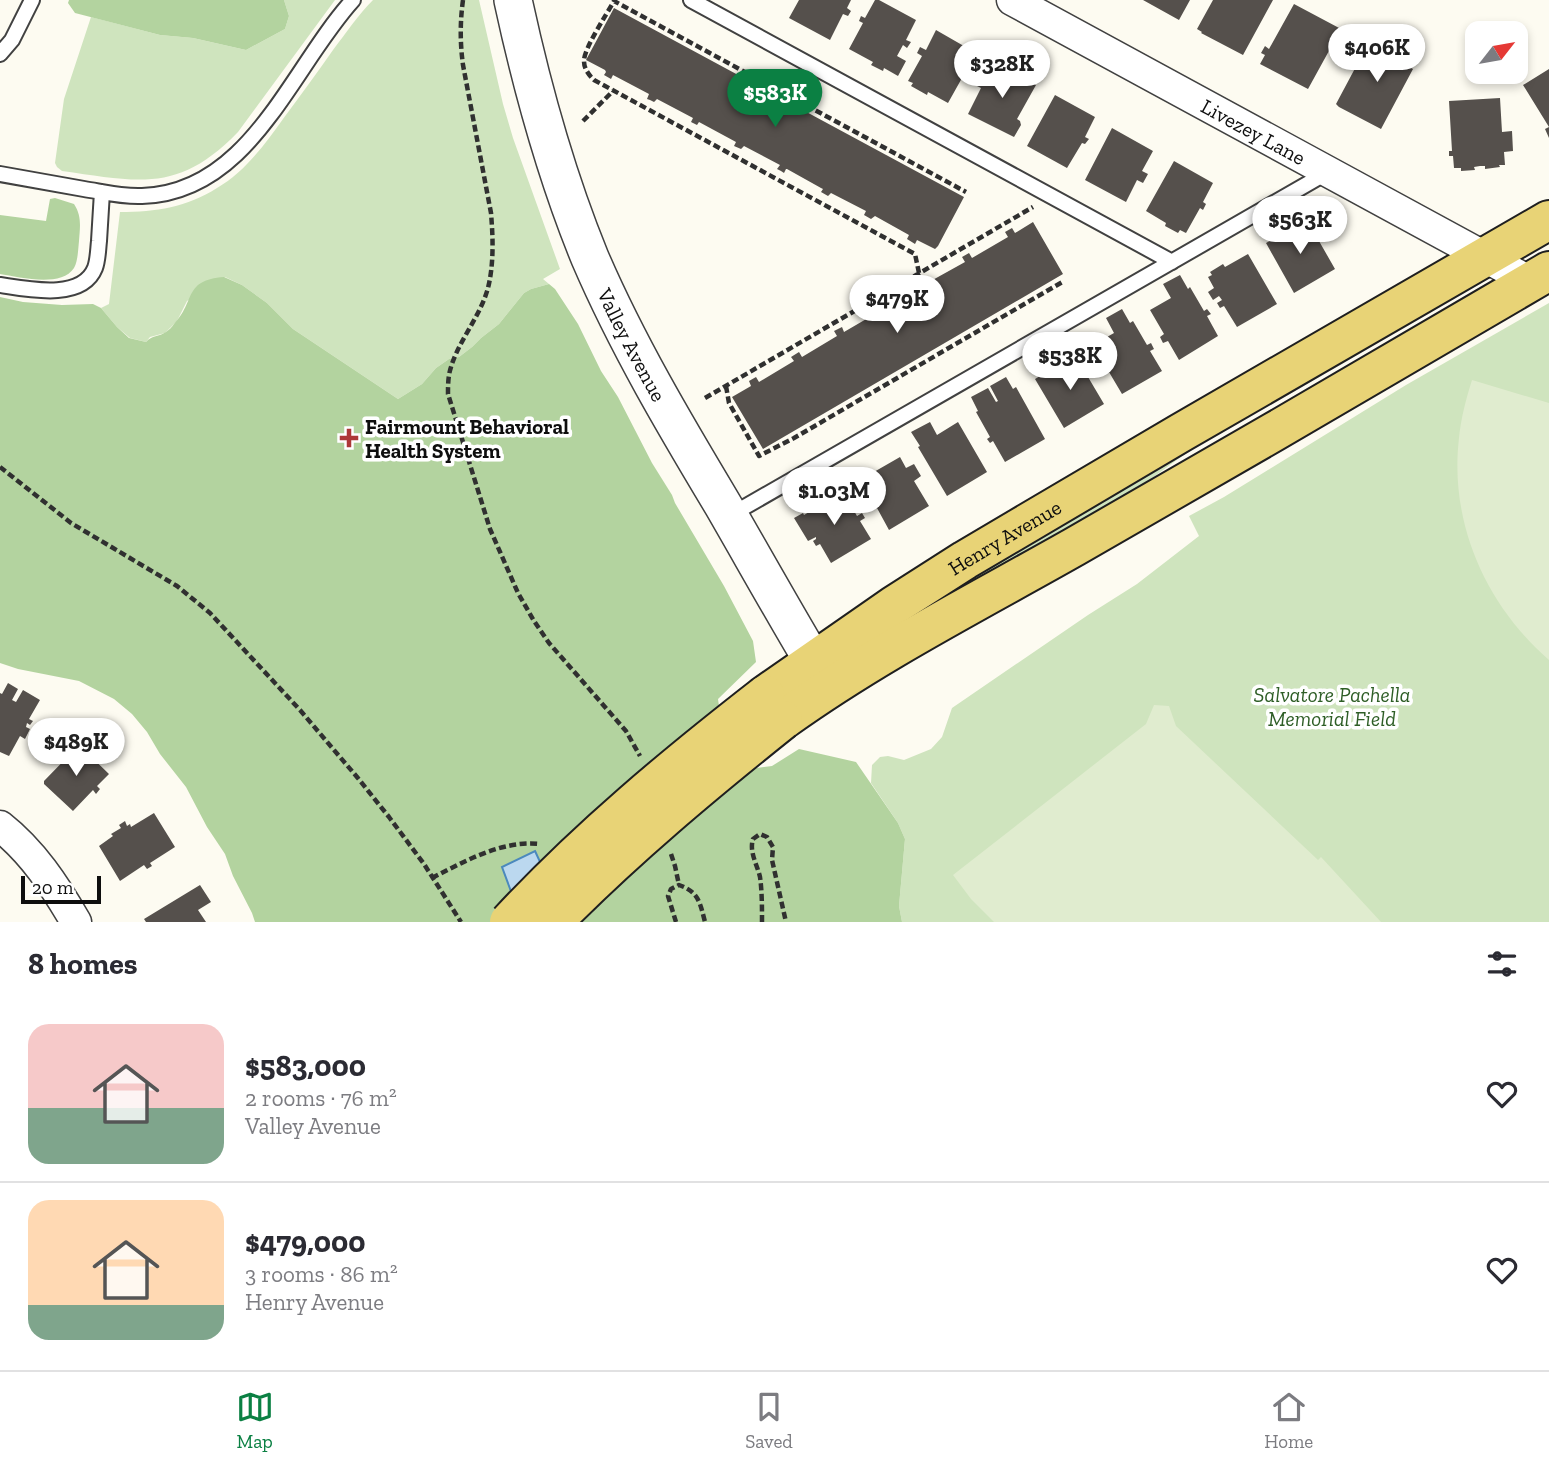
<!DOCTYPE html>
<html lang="en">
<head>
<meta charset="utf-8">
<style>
  body { margin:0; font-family:"Zilla Slab",serif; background:#f2f2f3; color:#2b2b33; height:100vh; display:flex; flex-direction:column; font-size:26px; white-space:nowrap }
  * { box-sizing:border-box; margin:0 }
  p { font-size:23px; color:#7c7c81 }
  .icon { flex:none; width:38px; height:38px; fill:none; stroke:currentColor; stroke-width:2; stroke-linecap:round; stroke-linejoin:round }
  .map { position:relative; height:922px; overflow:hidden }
  .drawer { display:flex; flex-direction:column; background:#fff; flex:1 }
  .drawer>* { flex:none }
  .needle { width:46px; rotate:59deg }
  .controls { position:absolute; left:1465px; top:21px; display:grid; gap:14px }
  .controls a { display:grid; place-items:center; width:63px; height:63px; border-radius:14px; background:#fff; box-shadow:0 4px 10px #0003; font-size:35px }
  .scale { position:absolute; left:21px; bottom:18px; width:80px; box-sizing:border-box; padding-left:7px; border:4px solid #0e0e0e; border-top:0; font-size:19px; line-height:24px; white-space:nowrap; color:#0e0e0e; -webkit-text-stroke:5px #fff; paint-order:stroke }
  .price { position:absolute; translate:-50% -60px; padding:0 16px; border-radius:24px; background:#fff; color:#222; font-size:23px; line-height:46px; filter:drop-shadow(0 2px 4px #0008) }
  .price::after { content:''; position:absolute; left:50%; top:42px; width:21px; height:16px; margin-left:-10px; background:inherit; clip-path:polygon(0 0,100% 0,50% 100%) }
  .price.selected { background:#0b8043; color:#fff }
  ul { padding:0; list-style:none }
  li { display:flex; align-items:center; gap:21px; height:175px; padding:0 28px }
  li+li { border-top:2px solid #e1e1e2 }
  li span { display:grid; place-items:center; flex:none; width:196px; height:140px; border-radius:21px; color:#555 }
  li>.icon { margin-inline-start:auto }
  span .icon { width:84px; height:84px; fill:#fffc; stroke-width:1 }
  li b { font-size:30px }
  h2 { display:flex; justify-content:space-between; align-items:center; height:84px; padding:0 28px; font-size:30px }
  .dock { display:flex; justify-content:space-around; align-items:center; height:98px; border-top:2px solid #e1e1e2; background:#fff; font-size:19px; color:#7c7c81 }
  .dock a { display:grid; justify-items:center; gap:4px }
  .dock .selected { color:#0b8043 }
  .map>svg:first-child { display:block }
  .green { fill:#cfe4be }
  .forest { fill:#b3d39f }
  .pitch { fill:#e0eccf }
  .water { fill:#bbd8ef; stroke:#4b89bd; stroke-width:2 }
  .building { fill:#55504c }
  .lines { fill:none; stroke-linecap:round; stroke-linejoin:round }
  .service-casing { stroke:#414141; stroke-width:18 }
  .minor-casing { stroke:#414141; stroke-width:33 }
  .tertiary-casing { stroke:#414141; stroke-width:40 }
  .primary-casing { stroke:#1f1f1f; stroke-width:42 }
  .path { stroke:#303030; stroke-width:4.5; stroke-dasharray:7 3.5; stroke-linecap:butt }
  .service { stroke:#fff; stroke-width:14 }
  .minor { stroke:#fff; stroke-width:30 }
  .tertiary { stroke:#fff; stroke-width:37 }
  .primary { stroke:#e8d376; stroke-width:38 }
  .primary-bridge-casing { stroke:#1f1f1f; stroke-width:42; stroke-linecap:butt }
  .primary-bridge { stroke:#e8d376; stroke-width:38 }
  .poi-dot { fill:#ad3837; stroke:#fff; stroke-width:2.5 }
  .labels { text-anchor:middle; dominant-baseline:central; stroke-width:7; stroke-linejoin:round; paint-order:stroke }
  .street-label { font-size:21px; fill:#0e0e0e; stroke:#fff }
  .poi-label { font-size:21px; font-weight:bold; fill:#0e0e0e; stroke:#fff; text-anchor:start }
  .park-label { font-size:21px; font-style:italic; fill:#2e5e26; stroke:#fff }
</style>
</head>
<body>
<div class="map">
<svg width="1549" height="922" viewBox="0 0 1549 922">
  <rect width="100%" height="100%" fill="#fdfbf1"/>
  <path class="green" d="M284,0H335L238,132C179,193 140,182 62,171L57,167L55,163L64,99L91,17L160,35L193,38L246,50L285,29L289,16Z
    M373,0H479L503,104L513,138L560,269L543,279L549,284L531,289L524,293L499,324L481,338L472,347L459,357L449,359L436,368L422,384L398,399L293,329L267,303L242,285L225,277L187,301L177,321L165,333L150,337L146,342L130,338L117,327L101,308L109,304L120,212C156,212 187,207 217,188C245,172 265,144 283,119C300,96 317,73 333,50C346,33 358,15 373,0Z
    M1549,303V922H902L899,906L905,839L898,823L871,783L872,765L880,757L888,756L904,760L931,749L942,737L952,708L1088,615L1137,584L1199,536L1189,516L1224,497L1406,385Z
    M1200,443L1107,511L1061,538L887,628Z"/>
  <path class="forest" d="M69,0H284L289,16L285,29L246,50L193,38L160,35L75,13L68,3Z
    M55,198L74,204C82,216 80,227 79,241C78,250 78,261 74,268C61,288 19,277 0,274V215L46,221L50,199Z
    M224,277L242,285L267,303L293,329L398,399L422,384L436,368L449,359L459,357L472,347L481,338L499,324L524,293L531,289L549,284L555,289L578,324L601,371L618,397L652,463L672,495L675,503L724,586L753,641L756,662L718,699L723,734L749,769L772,766L799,749L856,762L898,823L905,839L899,906L902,922H255L252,913L233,876L225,854L207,827L186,787L160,754L147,732L132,714L114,699L79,681L18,669L0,663V297L23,302L62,305L93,304L101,308L117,327L129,338L146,342C152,335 159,337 166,332C169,330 172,327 174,324C196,301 183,280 224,277Z"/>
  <path class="pitch" d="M1472,380L1549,403V660C1486,605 1449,523 1459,438C1461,418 1466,399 1472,380Z
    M1154,705L1169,706L1176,726L1318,860L1321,857L1381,922H994L971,899L953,875L1146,724Z"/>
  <path class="water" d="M535,851L559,903L516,905L502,867Z"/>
  <path class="building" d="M799,0H851L847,8L851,11L848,16L843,14L830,40L789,18Z
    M875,0H879L916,20L906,40L911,42L907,48L903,45L897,56L906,61L898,76L884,68L883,71L871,65L873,62L849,49L863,23L859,21L861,16L865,18Z
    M1143,0H1190L1179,20Z
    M1213,0H1273L1243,55L1201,33L1202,32L1197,29Z
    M1294,4L1341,29L1308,89L1260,64L1265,55L1261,53L1265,46L1269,49Z
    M614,8L964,197L938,246L935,249L917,240L915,244L907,239L909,235L875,216L871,219L864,215L866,211L831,193L828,196L821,192L823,189L821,188L787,169H786L784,173L781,171L777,169L780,165L744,146L741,149L734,146L736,142L699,122L697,125L691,122L693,118L657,99L654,102L650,100L647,99L649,94L613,75L611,79L604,75L606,72L605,70L586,60Z
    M936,30L976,53L966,72L970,74L966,80L962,78L948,103L928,92L927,95L911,86L913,83L908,81L922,56L917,53L920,47L926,50Z
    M1402,40L1416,48L1406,65L1413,69L1381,129L1339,107L1336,104L1368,44L1393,58Z
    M995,63L1036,85L1017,119L1020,121L1021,125L1014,137L968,114L981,88L977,86L981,80L984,83Z
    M1549,69V138L1545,129L1549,127L1523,85Z
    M1055,95L1095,117L1085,137L1089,139L1085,144L1082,143L1067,168L1027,146Z
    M1500,98L1502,132L1512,131L1513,151L1504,152L1505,165H1499L1500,167L1485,169V166H1480L1474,167L1475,170L1461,171V168H1454L1453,156H1449V151H1452L1449,101Z
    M1112,128L1153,151L1142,171L1148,174L1143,183L1137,180L1126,202L1085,180Z
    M1174,161L1213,183L1203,202L1206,204L1203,210L1200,208L1186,233L1180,230L1178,233L1165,226L1166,223L1146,211Z
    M1307,220L1335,269L1294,293L1266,243Z
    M1033,222L1063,274L763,449L732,397L751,386L749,381L756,377L759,382L794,361L791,357L799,352L802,357L837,336L834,331L842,327L844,332L880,311L877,307L885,302L887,307L922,287L920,282L927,277L929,282L965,262L962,257L969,253L972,258L1008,237L1005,232L1012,228L1015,233Z
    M1248,254L1277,304L1237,327L1224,306L1220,308L1217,303L1222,300L1219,296L1213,300L1208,292L1214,288L1208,277L1212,275L1210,272L1223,264L1225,267Z
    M1180,275L1188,289L1190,287L1204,311L1207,309L1211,314L1207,316L1218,336L1179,360L1168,341L1163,343L1160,337L1164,334L1150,310L1171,298L1163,284Z
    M1122,309L1130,323L1133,321L1147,345L1151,343L1154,349L1150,351L1162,371L1122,394L1093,345L1114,333L1106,318Z
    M1075,355L1104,404L1064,428L1035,379Z
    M1006,377L1013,389L1016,387L1045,439L1005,462L993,441L990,443L987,439L990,437L976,412L978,411L971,397L988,388L996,402L998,401L990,386Z
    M930,422L937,435L958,422L987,472L947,496L918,447L920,446L911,432Z
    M900,457L906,468L914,464L921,476L914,481L929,506L889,530L877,508L873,510L871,506L874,504L860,480Z
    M843,492L857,516L862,513L865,518L860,521L871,539L831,563L820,544L816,546L813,541L816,539V537L808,541L794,518L803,513L804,515Z
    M8,683L18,689L12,700L16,702L23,690L40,700L29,719L33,721L30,725L27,723L26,727L30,729L25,739L20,736L9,756L0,752V693L2,694Z
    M79,745L109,774L97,786L100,789L96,794L93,790L73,811L44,784V781Z
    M154,813L175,847L150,863L152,866L147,869L144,865L120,881L99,846L113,836L111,834L121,828L119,825L125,821L127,826L130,824L131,827Z
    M200,885L211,902L198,910L206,922H146L144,919Z"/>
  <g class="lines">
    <defs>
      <path id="service" d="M691,0L1172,262
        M0,54L12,40L32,0
        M0,174C28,179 56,184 84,189C103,192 123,197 142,196C250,193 291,68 353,0
        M0,285C27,289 82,301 95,268C98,260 98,250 99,241C100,225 101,208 102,192
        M729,516L1328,172"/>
      <g id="minor">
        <path id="s1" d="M1012,0L1531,282"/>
        <path d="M0,826C33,852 55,886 76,922"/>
      </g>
      <g id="tertiary">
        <path id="s2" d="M513,0C532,88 556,175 590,258C627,344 675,425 723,505C753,557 782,609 813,661"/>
      </g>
      <g id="primary">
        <path id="s3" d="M765,695L893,606L965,560L1182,432L1549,220"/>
        <path d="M783,720C875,654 975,603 1074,547C1233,456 1391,364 1549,271"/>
      </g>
    </defs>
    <use href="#service" class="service-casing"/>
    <use href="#minor" class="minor-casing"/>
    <use href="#tertiary" class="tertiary-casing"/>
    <use href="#primary" class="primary-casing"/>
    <path class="path" d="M463,0C460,22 460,43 463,65L491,213C493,237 494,264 488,288C480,317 459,340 451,367C448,376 448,385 448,394L490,529L518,593L534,621L549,643L626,731L640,756
      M583,121L613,91
      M919,273L915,254L594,80C589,75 584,69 584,61C584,48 607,14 614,1L966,192
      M726,386L729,403L759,456L794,438L1064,281
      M705,398L1033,207
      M0,467L71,523L177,586L210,613L300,710L357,777L389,817L424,864L461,922
      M671,854L675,866L679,885
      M432,878C465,861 502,840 540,844
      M676,922L668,896L671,889L679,885C699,892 700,903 705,922
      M762,922C762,907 762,891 760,877C757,864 749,852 753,839L760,834L767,837L773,847L772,860L786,922"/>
    <use href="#service" class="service"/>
    <use href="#minor" class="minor"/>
    <use href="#tertiary" class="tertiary"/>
    <use href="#primary" class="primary"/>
    <defs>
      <path id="primary-bridge" d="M509,922C587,838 675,765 765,695
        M553,922C625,849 703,784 783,720"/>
    </defs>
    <use href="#primary-bridge" class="primary-bridge-casing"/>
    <use href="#primary-bridge" class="primary-bridge"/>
  </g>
  <path class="poi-dot" d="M345.5 427.5h7v7h7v7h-7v7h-7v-7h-7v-7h7z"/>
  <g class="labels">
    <g class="street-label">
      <text stroke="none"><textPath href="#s1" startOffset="275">Livezey Lane</textPath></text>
      <text stroke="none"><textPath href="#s2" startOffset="366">Valley Avenue</textPath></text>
      <text stroke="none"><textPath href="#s3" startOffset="287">Henry Avenue</textPath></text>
    </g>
    <g class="poi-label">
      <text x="365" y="426">Fairmount Behavioral<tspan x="365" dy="24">Health System</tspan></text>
    </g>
    <g class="park-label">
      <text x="1332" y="694">Salvatore Pachella<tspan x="1332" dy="24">Memorial Field</tspan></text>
    </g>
  </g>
</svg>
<div class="controls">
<a><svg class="needle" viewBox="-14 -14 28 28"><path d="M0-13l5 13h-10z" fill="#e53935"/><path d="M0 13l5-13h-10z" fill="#7c7c81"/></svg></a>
</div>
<div class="scale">20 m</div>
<b class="price" style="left:1377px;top:84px">$406K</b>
<b class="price" style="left:1002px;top:100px">$328K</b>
<b class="price selected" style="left:775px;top:129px">$583K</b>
<b class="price" style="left:1300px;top:256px">$563K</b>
<b class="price" style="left:897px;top:335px">$479K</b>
<b class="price" style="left:1070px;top:392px">$538K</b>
<b class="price" style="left:834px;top:527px">$1.03M</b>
<b class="price" style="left:76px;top:778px">$489K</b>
</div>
<section class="drawer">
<h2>8 homes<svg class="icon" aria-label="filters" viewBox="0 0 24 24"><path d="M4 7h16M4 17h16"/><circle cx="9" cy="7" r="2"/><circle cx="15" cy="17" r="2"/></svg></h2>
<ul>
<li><span style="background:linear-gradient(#f6c9c9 60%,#7fa58c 0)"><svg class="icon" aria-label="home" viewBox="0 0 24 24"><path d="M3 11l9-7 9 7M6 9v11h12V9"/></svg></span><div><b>$583,000</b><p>2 rooms · 76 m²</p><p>Valley Avenue</p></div><svg class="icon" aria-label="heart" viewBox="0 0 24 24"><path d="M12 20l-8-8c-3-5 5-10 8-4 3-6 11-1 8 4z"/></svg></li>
<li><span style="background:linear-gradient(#ffd9b3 75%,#7fa58c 0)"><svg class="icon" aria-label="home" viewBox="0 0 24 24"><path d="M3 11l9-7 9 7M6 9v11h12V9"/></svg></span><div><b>$479,000</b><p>3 rooms · 86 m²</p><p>Henry Avenue</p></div><svg class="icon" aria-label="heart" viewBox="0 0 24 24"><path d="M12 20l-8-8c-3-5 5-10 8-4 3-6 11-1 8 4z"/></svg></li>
</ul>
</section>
<nav class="dock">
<a class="selected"><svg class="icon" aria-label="map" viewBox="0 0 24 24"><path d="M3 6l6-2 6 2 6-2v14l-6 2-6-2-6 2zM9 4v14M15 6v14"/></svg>Map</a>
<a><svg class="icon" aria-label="saved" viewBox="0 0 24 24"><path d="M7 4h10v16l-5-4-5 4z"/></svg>Saved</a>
<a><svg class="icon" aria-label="home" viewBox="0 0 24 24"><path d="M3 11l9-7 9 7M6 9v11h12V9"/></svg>Home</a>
</nav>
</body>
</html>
